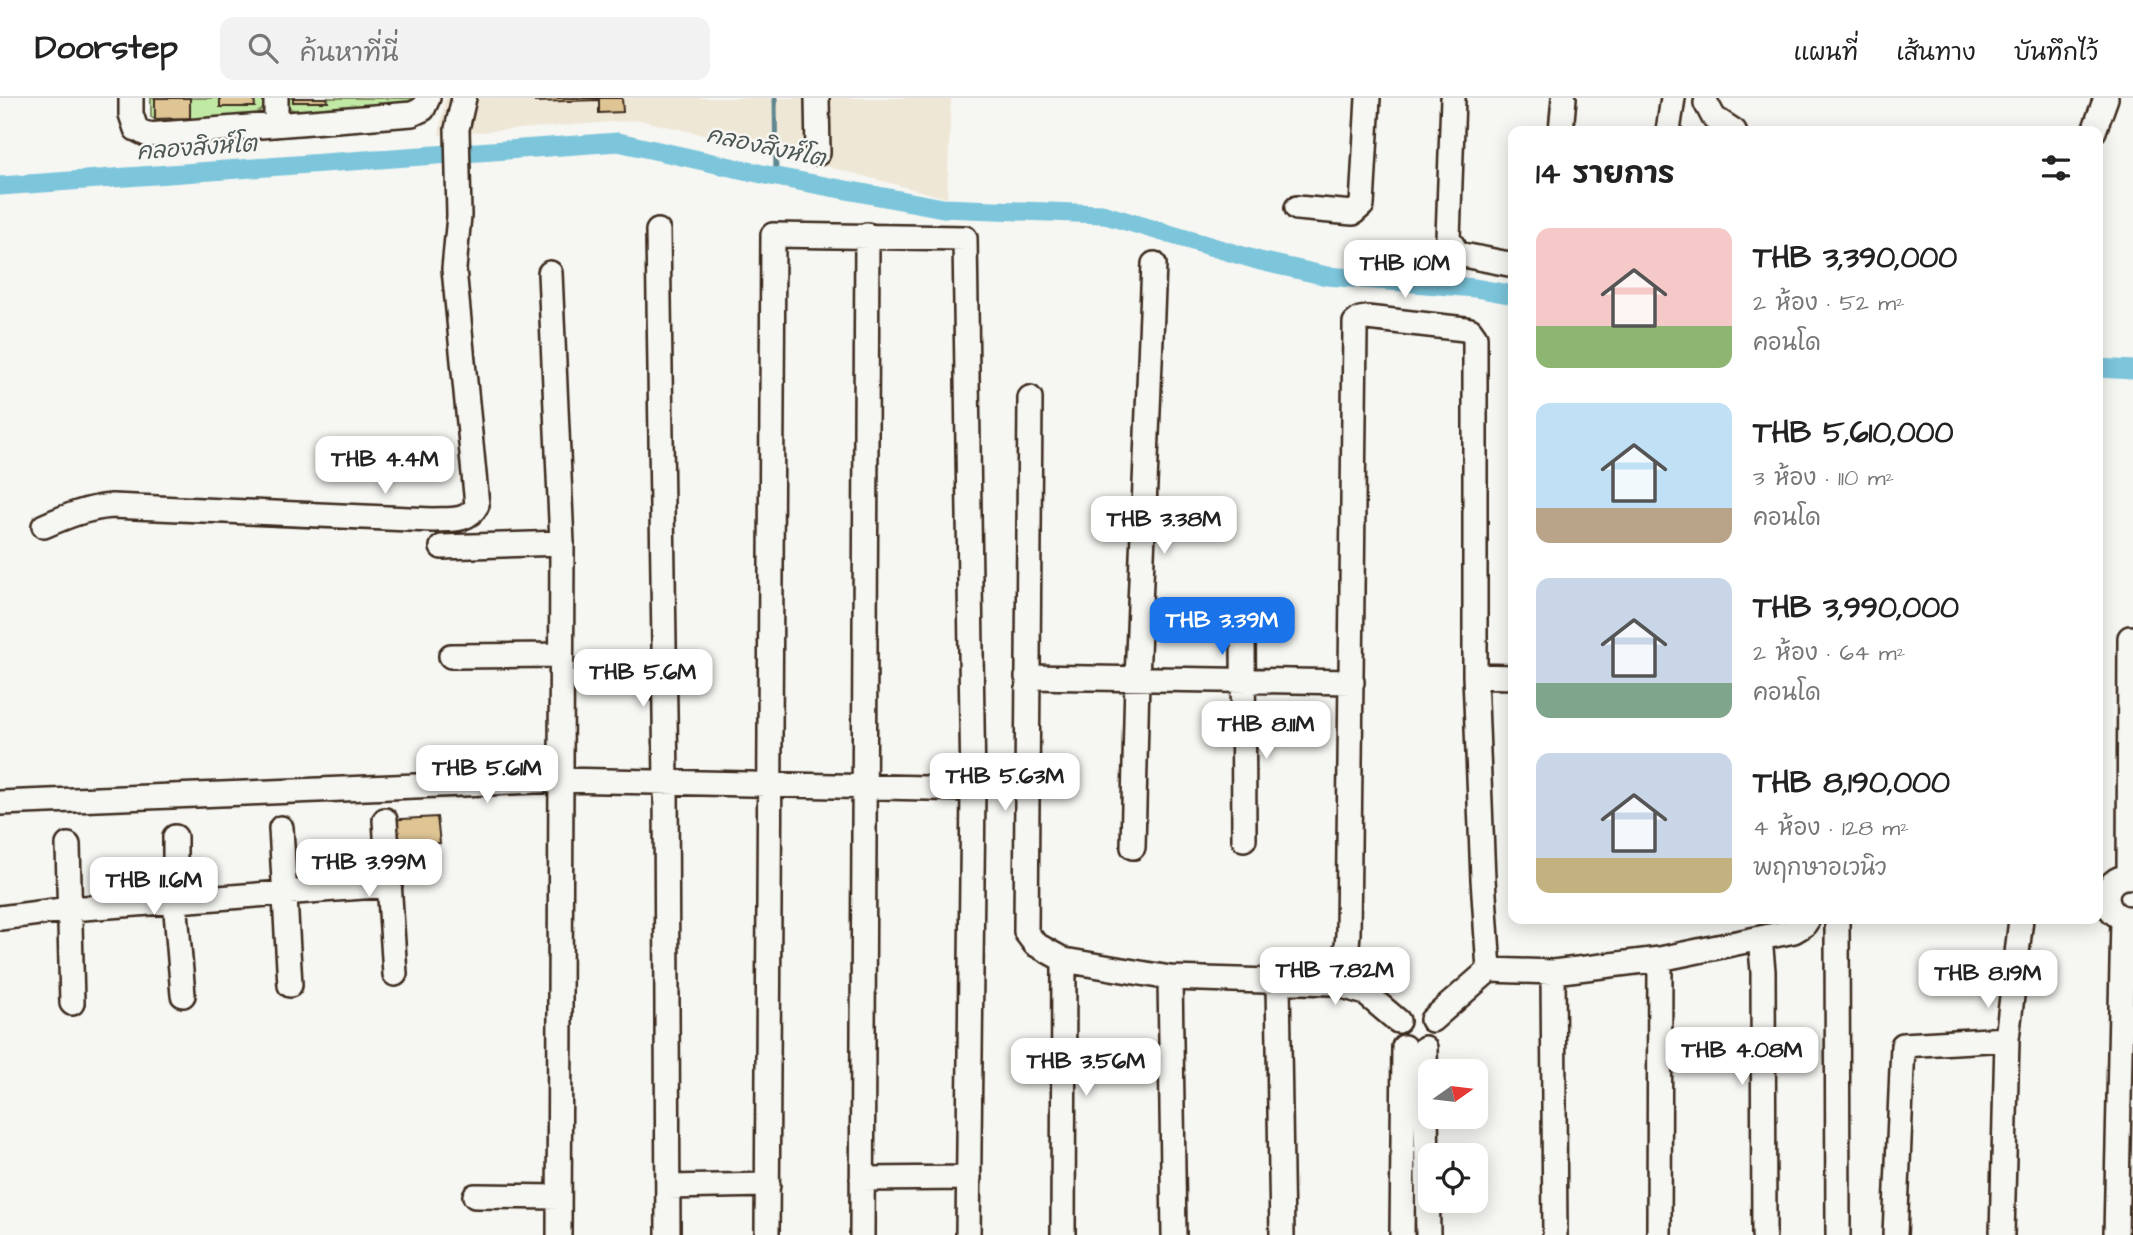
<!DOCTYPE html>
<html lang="th">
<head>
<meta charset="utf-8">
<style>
  body { margin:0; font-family:"Architects Daughter","Playpen Sans Thai",sans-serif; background:#f2f2f2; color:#222; height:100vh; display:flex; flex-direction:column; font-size:26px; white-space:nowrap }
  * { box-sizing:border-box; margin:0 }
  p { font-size:23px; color:#767676 }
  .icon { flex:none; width:38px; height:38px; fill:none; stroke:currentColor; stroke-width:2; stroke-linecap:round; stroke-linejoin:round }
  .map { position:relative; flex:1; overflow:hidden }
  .drawer { position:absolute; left:1508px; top:28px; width:595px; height:798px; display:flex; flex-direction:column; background:#fff; border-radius:14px; box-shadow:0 4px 18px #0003 }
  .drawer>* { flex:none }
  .needle { width:46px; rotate:76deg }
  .controls { position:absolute; left:1418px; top:961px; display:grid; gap:14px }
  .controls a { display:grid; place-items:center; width:70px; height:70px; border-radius:14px; background:#fff; box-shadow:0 4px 18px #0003; font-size:35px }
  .price { position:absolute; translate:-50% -60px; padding:0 16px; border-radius:14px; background:#fff; color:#222; font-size:23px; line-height:46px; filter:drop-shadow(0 2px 4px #0008) }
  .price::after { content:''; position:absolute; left:50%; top:42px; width:21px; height:16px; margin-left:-10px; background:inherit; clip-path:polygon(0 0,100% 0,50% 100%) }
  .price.on { background:#1a73e8; color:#fff }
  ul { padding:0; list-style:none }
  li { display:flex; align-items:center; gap:21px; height:175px; padding:0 28px }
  li span { display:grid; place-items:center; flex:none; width:196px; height:140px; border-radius:14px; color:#555 }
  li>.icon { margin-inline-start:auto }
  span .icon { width:84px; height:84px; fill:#fffc; stroke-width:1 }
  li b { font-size:30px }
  h2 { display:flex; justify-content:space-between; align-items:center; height:84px; padding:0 28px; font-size:30px }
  header { display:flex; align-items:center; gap:42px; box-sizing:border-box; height:98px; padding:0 35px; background:#fff; border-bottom:2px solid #e0e0e0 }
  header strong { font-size:33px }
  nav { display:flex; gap:38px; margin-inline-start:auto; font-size:24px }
  .search { width:490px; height:63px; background:#f2f2f2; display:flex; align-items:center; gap:18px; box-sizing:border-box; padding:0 24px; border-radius:14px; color:#767676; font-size:26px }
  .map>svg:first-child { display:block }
  .built { fill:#efe7d6 }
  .green { fill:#c0e9a4; stroke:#7e8a61; stroke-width:2 }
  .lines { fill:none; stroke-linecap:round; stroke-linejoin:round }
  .stream { stroke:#61878f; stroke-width:5 }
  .canal { stroke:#7bc5db; stroke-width:19 }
  .building { fill:#dfc494; stroke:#3b2a1e; stroke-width:2 }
  .minor-casing { stroke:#3b2a1e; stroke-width:28 }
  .minor { stroke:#f6f6f2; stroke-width:23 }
  .labels { text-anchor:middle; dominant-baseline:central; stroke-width:5; stroke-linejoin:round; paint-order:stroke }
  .water-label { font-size:23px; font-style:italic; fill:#4e5857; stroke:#f6f6f2 }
</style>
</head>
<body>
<header>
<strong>Doorstep</strong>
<div class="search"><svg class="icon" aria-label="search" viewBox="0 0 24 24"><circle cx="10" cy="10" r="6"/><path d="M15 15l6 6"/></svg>ค้นหาที่นี่</div>
<nav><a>แผนที่</a><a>เส้นทาง</a><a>บันทึกไว้</a></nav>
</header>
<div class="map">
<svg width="2133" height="1137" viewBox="0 0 2133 1137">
  <rect width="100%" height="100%" fill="#f6f6f2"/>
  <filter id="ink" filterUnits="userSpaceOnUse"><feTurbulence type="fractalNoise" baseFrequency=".0143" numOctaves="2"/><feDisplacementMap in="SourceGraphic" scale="14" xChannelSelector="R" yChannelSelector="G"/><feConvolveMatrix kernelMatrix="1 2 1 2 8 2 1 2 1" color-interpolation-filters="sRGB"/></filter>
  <g filter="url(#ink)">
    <path class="built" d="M445,0H951L947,100L719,40L639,22L439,37Z"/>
    <path class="green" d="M151,0H263V11L254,17L163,26L151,19Z
      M288,0H418L409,6L300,16L288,9Z"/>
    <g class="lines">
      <path class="stream" d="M775,0L776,80"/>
      <path class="canal" d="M0,88L618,44L771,78L943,110L1102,116L1260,163L1327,178L1475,190L1514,197
        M2098,270L2133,272"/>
    </g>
    <path class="building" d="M155,0H190V20L155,21Z
      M220,0H254L255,9H220Z
      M293,0H327L328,4H293Z
      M534,0H622L623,14L599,15V2L535,4Z
      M437,719L440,745L387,749L385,722Z"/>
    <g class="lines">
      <defs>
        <path id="minor" d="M131,0V16L136,31L148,37L412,16L423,11L428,0
          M276,0V27
          M817,0L818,55
          M1453,0L1448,140L1458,156L1514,167
          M1706,5L1714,20L1734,33
          M1561,33L1564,0
          M1668,33L1673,0
          M2094,33L2106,0
          M1297,110L1353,115L1362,107L1368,0
          M658,133L666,684L668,1137
          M550,175L562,445L559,1137
          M1030,300L1026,834L1035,846L1064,862L1170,880L1333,885L1365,895L1398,923
          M44,428C67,418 87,410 112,408L432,422C450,421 467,425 477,407L454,171L459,118L457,31L464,0
          M442,449L562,445
          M1243,533L1244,741
          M451,558L561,557
          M1475,578L1514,579
          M1027,579L1352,584
          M0,705L560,682L973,691
          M385,722L395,876
          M281,730L290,887
          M175,739V802L183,897
          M68,747L72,905
          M1133,749L1137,581L1154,166
          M2129,778L2130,540
          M2133,779C2098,775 2099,824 2133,820
          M0,820L70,811L390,787
          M1837,821L1838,1137
          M1760,840L1763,873L1764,1137
          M1553,874L1555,1137
          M1170,880L1174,1137
          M1278,885L1282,1137
          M1333,885L1347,847L1348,836L1355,232V225L1360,221L1367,220L1465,231L1470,232L1475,239V578L1483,781L1489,872
          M1432,922L1489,872L1553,874L1660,861L1794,833L1804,827L1808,821
          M1425,950L1428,1137
          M862,1081L969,1080
          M668,1089L768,1087
          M475,1098L559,1099
          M767,1137L773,137L965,140L973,691L968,1137
          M862,1137L867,137
          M1063,1137L1064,862
          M1402,1137L1404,949
          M1659,1137L1660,861
          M1895,1137L1903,947L2007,941L2021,821
          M2002,1137L2007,941
          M2116,1137L2123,821"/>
      </defs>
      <use href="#minor" class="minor-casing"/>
      <use href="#minor" class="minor"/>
    </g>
  </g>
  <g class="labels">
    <g class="water-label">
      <text transform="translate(766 49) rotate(12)">คลองสิงห์โต</text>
      <text transform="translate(197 50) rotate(-4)">คลองสิงห์โต</text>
    </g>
  </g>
</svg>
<div class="controls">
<a><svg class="needle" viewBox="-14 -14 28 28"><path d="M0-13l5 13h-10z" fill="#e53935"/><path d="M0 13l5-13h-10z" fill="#767676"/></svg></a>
<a><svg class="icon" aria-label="locate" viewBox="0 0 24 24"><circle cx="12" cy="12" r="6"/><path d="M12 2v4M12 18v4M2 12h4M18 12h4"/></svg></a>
</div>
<b class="price" style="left:1405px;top:202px">THB 10M</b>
<b class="price" style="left:385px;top:398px">THB 4.4M</b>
<b class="price" style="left:1164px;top:458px">THB 3.38M</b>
<b class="price on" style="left:1222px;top:559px">THB 3.39M</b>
<b class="price" style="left:643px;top:611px">THB 5.6M</b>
<b class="price" style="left:1266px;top:663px">THB 8.11M</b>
<b class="price" style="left:487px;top:707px">THB 5.61M</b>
<b class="price" style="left:1005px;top:715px">THB 5.63M</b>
<b class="price" style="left:369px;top:801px">THB 3.99M</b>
<b class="price" style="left:154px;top:819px">THB 11.6M</b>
<b class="price" style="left:1335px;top:909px">THB 7.82M</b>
<b class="price" style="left:1988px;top:912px">THB 8.19M</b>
<b class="price" style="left:1742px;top:989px">THB 4.08M</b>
<b class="price" style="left:1086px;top:1000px">THB 3.56M</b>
<section class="drawer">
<h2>14 รายการ<svg class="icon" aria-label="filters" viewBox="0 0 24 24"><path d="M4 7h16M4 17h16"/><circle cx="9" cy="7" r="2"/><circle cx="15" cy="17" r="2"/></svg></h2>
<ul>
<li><span style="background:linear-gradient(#f6c9c9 70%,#8fb573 0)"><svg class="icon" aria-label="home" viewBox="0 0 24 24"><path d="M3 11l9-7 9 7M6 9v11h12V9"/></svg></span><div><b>THB 3,390,000</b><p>2 ห้อง · 52 m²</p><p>คอนโด</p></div></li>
<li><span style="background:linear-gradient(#bfe0f5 75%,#b9a48a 0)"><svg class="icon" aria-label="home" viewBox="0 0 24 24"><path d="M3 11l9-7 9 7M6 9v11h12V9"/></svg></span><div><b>THB 5,610,000</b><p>3 ห้อง · 110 m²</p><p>คอนโด</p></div></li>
<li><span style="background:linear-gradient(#c9d6e8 75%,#7fa58c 0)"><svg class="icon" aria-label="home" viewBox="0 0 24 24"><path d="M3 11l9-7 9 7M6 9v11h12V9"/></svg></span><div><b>THB 3,990,000</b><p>2 ห้อง · 64 m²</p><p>คอนโด</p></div></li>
<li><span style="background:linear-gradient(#c9d6e8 75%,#c2b280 0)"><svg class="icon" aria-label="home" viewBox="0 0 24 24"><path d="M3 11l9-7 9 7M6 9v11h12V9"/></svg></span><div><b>THB 8,190,000</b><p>4 ห้อง · 128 m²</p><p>พฤกษาอเวนิว</p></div></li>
</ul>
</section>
</div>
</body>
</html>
